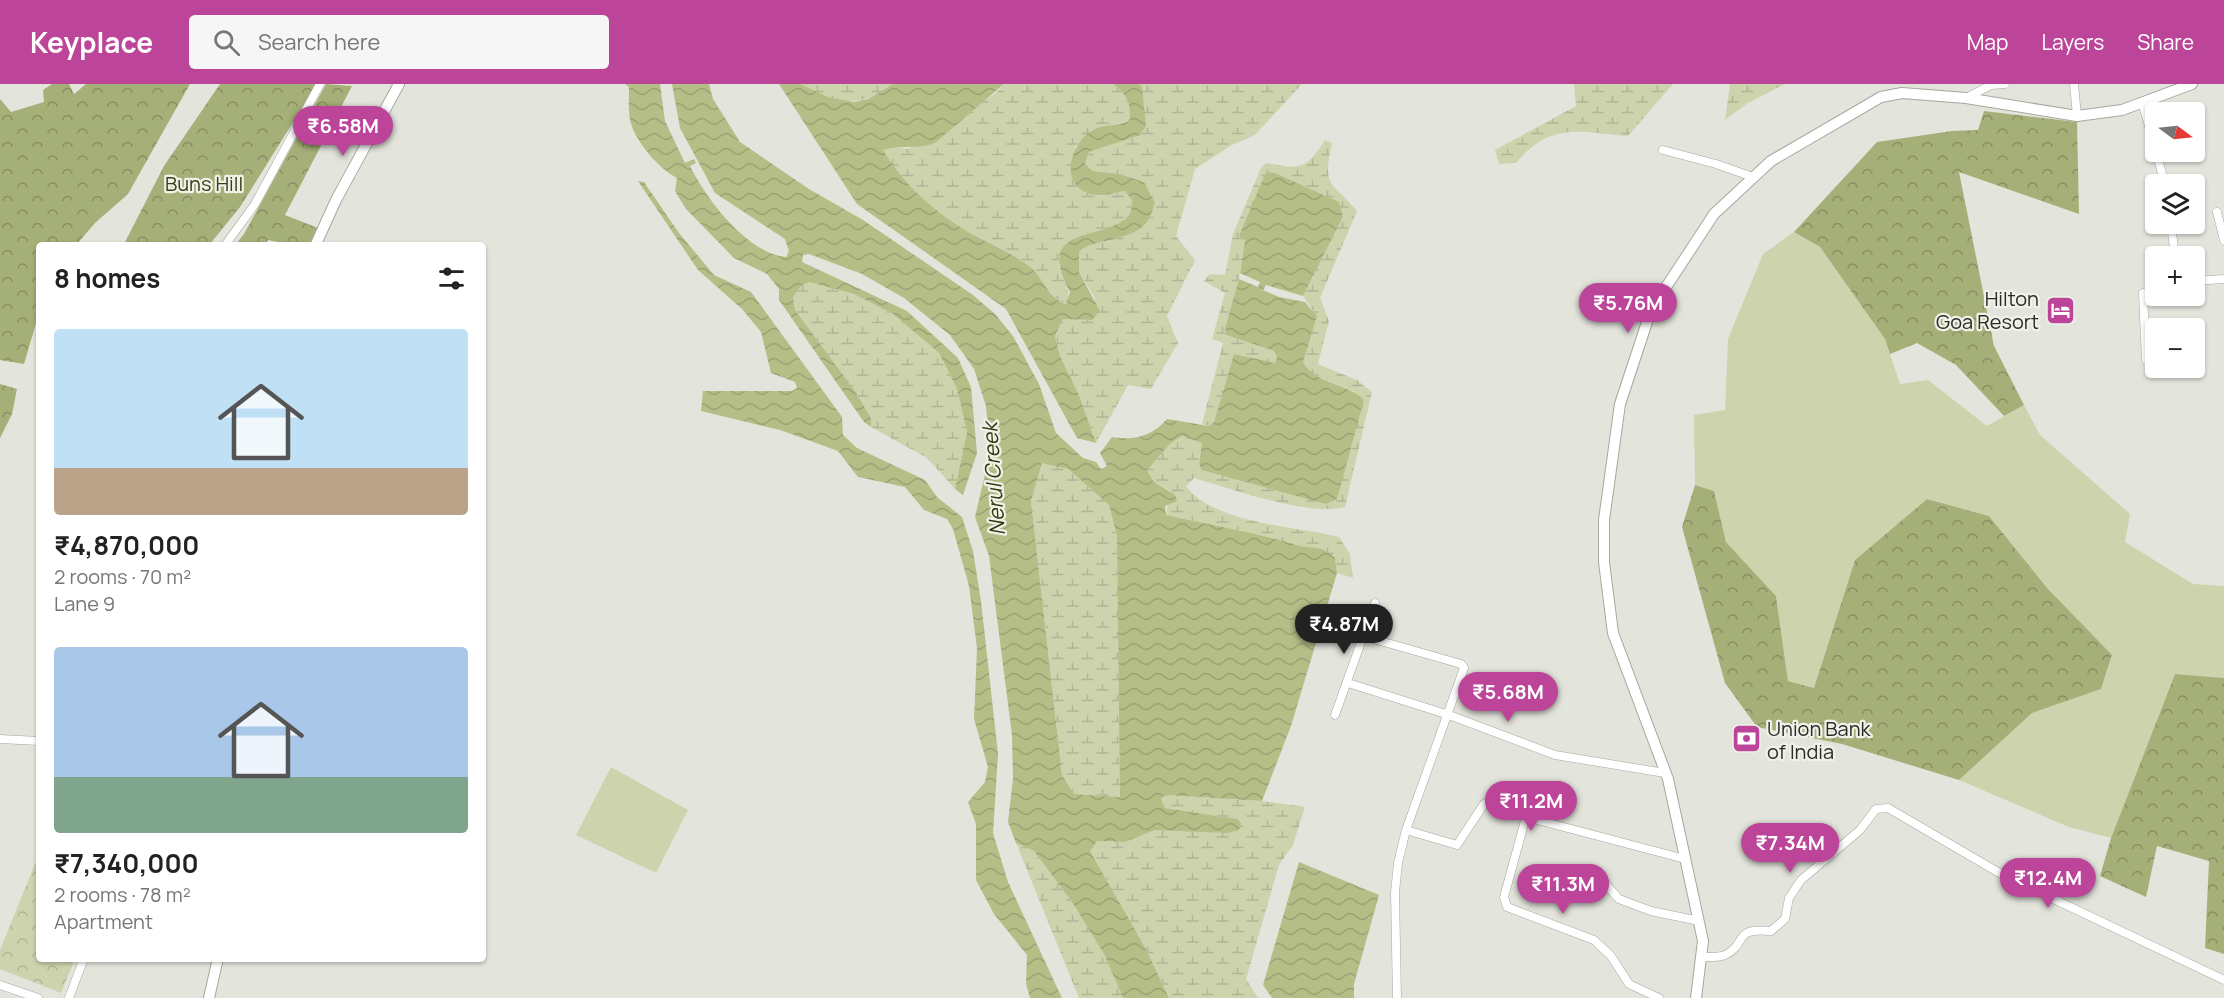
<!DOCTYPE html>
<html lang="en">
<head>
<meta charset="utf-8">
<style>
  body { margin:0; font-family:Manrope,sans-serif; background:#f6f6f6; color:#222; height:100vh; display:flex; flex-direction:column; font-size:22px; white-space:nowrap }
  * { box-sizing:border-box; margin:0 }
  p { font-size:20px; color:#767676 }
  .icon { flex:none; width:33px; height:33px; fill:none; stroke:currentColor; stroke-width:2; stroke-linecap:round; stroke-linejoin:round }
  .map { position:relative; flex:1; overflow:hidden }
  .drawer { position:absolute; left:36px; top:158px; width:450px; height:720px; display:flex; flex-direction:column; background:#fff; border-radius:6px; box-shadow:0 2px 4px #0004 }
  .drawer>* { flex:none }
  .needle { width:39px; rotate:105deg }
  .buttons { position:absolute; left:2145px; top:18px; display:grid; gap:12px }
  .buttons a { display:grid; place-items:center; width:60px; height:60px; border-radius:6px; background:#fff; box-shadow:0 2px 4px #0004; font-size:30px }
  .price { position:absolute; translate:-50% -51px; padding:0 14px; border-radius:21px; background:#bc459a; color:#fff; font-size:20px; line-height:39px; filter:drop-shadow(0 2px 3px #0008) }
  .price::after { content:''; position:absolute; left:50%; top:36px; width:18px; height:14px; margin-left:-9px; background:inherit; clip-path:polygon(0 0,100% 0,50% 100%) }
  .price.active { background:#222; color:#fff }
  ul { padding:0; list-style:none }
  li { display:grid; align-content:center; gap:12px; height:318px; padding:0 18px }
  li span { display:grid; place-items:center; height:186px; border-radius:6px; color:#555 }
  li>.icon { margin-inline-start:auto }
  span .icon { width:108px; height:108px; fill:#fffc; stroke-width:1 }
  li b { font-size:26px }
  h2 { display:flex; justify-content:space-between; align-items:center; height:72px; padding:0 18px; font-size:26px }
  header { display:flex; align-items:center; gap:36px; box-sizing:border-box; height:84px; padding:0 30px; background:#bc459a; color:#fff }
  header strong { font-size:28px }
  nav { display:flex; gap:33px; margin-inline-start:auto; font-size:21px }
  .search { width:420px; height:54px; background:#f6f6f6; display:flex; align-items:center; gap:15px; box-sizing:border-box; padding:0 21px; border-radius:6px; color:#767676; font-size:22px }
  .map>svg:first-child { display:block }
  .green { fill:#cdd4ad }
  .forest { fill:url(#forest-crowns) }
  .wetland { fill:url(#wetland-marsh) }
  .park { fill:url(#park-crowns) }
  .water { fill:url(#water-waves); fill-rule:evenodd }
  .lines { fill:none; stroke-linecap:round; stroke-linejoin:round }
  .street-casing { stroke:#a6a89f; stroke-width:9 }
  .secondary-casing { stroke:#a6a89f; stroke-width:12 }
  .street { stroke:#fff; stroke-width:8 }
  .secondary { stroke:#fff; stroke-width:10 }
  .labels { text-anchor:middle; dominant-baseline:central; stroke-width:4.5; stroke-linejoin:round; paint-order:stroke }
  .park-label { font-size:20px; fill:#393f15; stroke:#f0f2e9 }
  .poi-label { font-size:20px; fill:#2b2c28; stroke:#f0f2e9; text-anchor:end }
  .water-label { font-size:21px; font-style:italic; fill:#32380d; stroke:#f0f2e9 }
</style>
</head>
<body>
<header>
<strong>Keyplace</strong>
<div class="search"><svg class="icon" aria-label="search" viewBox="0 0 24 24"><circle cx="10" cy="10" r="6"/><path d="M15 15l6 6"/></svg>Search here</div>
<nav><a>Map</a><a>Layers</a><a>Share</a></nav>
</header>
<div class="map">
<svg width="2224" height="914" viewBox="0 0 2224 914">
  <defs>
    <pattern id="forest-crowns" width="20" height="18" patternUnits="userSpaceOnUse" patternTransform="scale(1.5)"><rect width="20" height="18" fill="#a5af78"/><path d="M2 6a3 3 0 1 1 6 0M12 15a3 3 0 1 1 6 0" fill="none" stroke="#878f62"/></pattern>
    <pattern id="wetland-marsh" width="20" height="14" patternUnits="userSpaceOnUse" patternTransform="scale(1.5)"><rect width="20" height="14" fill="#cdd4ad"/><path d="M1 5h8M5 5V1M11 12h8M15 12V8" fill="none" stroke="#b0b695"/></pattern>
    <pattern id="park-crowns" width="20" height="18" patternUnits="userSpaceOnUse" patternTransform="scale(1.5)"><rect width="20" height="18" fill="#cdd4ad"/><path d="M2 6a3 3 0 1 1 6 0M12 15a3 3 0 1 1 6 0" fill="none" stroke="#b0b695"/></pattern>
    <pattern id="water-waves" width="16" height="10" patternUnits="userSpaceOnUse" patternTransform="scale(1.5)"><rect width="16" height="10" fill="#b4be86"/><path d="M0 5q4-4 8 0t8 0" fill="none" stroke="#9ba374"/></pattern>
  </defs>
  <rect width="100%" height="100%" fill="#e3e5dc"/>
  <path class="green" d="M1794,148L1820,163L1885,255L1900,300L1928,296L1987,342L2024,321L2040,351L2130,430L2125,458L2193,500L2224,502V594L2175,590L2111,754L2069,743L1959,696L2032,629L2101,605L2112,572L2048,505L1989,432L1927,415L1855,476L1814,604L1788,597L1776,512L1726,458L1714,407L1695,401L1694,331L1725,326L1728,255L1763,170Z
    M611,683L688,726L656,789L576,751Z"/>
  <path class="forest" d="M52,0H69L74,10L86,0H190L128,110L95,139L77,160H39V229L24,280L0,276V15L11,28L44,18L43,6Z
    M220,0H317L240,123L210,160H124L164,82Z
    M326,0L352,2L285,131L318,144L311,160H288L268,156L266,160H236L244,150Z
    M1984,27L2077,38L2079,130L1959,88L1994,262L2024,321L2004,332L1956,281L1917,259L1890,270L1885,255L1820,163L1794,148L1877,58L1952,47L1978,46Z
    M0,300L17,305L12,330L0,354Z
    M1695,401L1714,407L1726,458L1776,512L1788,597L1814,604L1855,476L1927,415L1989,432L2048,505L2112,571L2101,605L2032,629L1959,696L1842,660L1757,643L1725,599L1682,443Z
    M2175,590L2224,594V870L2205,864L2209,777L2157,762L2146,813L2100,792L2111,754Z"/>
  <path class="wetland" d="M800,0H893C885,5 876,11 868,14C850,22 814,13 800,0Z
    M1004,0H1113C1127,10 1132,20 1129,37L1092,46L1075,63L1099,112L1125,107L1134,117C1132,121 1132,127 1130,130C1113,153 1070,141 1060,172C1054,191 1073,198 1067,220C1045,212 1045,194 1029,182C1012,169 990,160 972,150C935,130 904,101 882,65L895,62L908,65L996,9Z
    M1139,0H1302L1255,51L1232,61L1195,85L1176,152L1195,176L1167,232L1178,259L1151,305L1128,301L1096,359L1079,311L1060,272L1055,252L1063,235L1092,236L1095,214L1079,188V168C1092,154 1132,159 1148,137C1151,132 1153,124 1155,119L1144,98L1120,90L1093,87L1085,80L1089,68L1139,51L1142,3Z
    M1574,0H1673L1628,52C1579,48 1551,37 1516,79L1499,80L1495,66L1576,22Z
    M1730,0H1785L1748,19L1725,36Z
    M1325,56L1332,59C1322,104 1331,96 1357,127L1320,214L1329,237L1318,280L1357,296L1372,308L1345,423C1309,433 1232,405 1194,394L1186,402C1214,440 1296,442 1339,453L1350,470L1353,494L1337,489L1335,474C1317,461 1315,467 1297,461C1254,448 1210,441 1166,431L1170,407L1153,397L1147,386L1171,359L1182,352L1202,358L1199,380L1355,308L1308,288L1302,278L1317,233L1303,212L1343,133L1245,156L1239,195L1225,244L1226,251L1274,267L1277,273L1275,280L1234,270L1214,338L1209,342L1202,340L1223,259L1212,255L1225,209L1204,197L1210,190L1225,191L1233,150L1261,84L1266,79C1301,85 1305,87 1325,56Z
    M809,198L854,210L893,230L939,269L957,305L967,348L955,405L927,374L871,343V334L855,307L795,226L793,213L801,202Z
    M1042,378L1068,385L1109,421L1117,452L1121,713L1074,710L1062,691L1031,417Z
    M1165,711L1262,717L1305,723L1293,761L1279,781L1246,895L1258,914H1169L1146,865L1090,767L1096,757L1125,758L1155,746H1192L1236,735L1165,724L1161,715Z
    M1016,759L1034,767L1072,818L1104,870L1123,914H1079Z"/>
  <path class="park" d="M39,770V874L75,875L61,909L0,885V866Z"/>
  <path class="water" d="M625,0H660L665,37L685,79L694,75L696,79L690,82C706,115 748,170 786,173L789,167L785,155L715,109L680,44L672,0H709L713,15L740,58L809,105L863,136L973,211L995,230L1013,252L1039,300L1056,349L1083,374L1096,378L1101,385L1107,382L1100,369L1112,353C1134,357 1152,352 1167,335L1209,342L1214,338L1234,270L1275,279L1277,273L1274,267L1226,251L1225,244L1239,195L1258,203L1260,198L1240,189L1245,156L1239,152L1266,88L1275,89L1339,118L1343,133L1303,212L1266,201L1263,206L1279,213L1305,218L1317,232L1303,278C1314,299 1347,299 1364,316L1337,415L1326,420L1202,386L1199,380L1202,359L1182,352L1171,359L1147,386L1153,397L1175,411L1177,417L1165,422L1166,431C1210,441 1254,448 1297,461C1313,466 1320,460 1335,474L1337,489L1291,642L1262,717L1165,711L1161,715L1165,724L1237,735L1241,739L1239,746L1227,749L1155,746L1125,758L1097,757L1090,767L1146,865L1169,914H1123L1104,870L1072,818L1034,767L1016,759L1008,738L1013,694L1012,651L989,472L975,433L990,369L986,322L974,285L950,251L904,214L862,190L809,170L803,171L802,178L907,227L958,274L971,303L977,369L963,411L955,405L967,348L957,305L939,269L893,230L854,210L809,198L801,202L793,213L795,226L855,307L871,334V343L864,338L779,216V205L767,190L734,174L686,125L675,107L677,94C659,85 634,56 630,36C628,26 629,13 629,3ZM1042,379L1068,385L1109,421L1117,452L1120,713L1074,710L1062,691L1031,417Z
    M779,0H800L828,13L854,18L868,15L893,0H1004L935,59C917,66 900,60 883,66C904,101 936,130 972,150C990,160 1012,169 1029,182C1045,194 1045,212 1066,220L1070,208C1031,138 1108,158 1129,131C1132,127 1132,121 1133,117L1125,107C1113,109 1100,114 1088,109C1058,99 1072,57 1093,46C1104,40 1118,42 1129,37C1132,21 1127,10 1113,0H1139L1142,3L1146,42L1140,51L1089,68L1085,80L1093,87L1120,90L1144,98L1155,119C1153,124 1151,132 1148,137C1132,159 1092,154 1079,168V188L1100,227L1092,236L1063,235L1055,252L1060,272L1079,311L1096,359L1077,354L1006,225L857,120Z
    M638,97L644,98L679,149L714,191L751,208L842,333L843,351L857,364L925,396L937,413L962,433L973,467L981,517L998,670L993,749L1008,798L1062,914H1030L1026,900L1027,871L994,830L976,796V740L968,718L985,698L988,683L974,635L977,564L969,502L953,445L947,435L924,426L905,403L858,393L838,367L780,346L701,327L703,307H792L797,304L795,298L771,289L761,248L742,225L698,186Z
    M1299,778L1379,811L1354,900V914H1272L1263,901Z"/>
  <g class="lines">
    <defs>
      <path id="street" d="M2074,0L2077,32
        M1966,14L1991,1L2005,0
        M2142,18L2156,66
        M1663,66L1716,80L1753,93
        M2156,68L2165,100
        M2217,128L2224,156
        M2171,140L2175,172
        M226,160L255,120L320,0
        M2194,197L2224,195
        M2146,276L2143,209L2156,205
        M1363,552L1461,580L1464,584L1406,746L1398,779L1395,808L1397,914
        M1348,599L1449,631L1555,671L1665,689
        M1335,631L1375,519
        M0,655L39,657
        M1526,733L1504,813L1507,823L1594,856L1611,872L1629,900L1659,914
        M1406,746L1457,761L1484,720L1488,718L1526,733L1685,775
        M1602,796L1619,815L1651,827L1699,837
        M1701,873C1708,873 1718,874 1725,871C1748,860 1732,843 1771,847L1785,835L1789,814L1801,796L1860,746L1876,725L1888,724L2003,791L2224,896
        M0,901L38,914
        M69,914L84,874"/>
      <path id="secondary" d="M316,160L336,116L399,0
        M209,914L218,874
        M1696,914L1703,857L1668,695L1613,549L1604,478V436L1620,320L1651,226L1714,130L1771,77L1881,13L1902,9L1966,14L2077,32L2122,26L2192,0"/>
    </defs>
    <use href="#street" class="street-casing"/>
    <use href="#secondary" class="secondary-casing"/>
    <use href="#street" class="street"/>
    <use href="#secondary" class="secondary"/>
  </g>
  <defs>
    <symbol id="hotel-square" viewBox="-11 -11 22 22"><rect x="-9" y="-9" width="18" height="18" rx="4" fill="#bc459a" stroke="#f0f2e9"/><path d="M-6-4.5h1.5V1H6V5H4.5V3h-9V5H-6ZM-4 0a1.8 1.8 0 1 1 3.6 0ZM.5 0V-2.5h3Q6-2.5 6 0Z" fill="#fff"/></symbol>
    <symbol id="bank-square" viewBox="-11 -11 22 22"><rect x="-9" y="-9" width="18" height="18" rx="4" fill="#bc459a" stroke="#f0f2e9"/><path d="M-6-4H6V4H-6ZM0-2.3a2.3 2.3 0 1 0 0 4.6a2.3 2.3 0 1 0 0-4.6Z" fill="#fff"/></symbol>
  </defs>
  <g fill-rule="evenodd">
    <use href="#hotel-square" x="2044" y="210" width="33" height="33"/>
    <use href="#bank-square" x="1730" y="638" width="33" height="33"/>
  </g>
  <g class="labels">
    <g class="park-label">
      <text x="204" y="99">Buns Hill</text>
    </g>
    <g class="poi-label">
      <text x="2039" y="214">Hilton<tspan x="2039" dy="23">Goa Resort</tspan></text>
      <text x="1767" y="644" text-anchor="start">Union Bank<tspan x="1767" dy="23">of India</tspan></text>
    </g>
    <g class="water-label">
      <text transform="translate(993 395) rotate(-94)">Nerul Creek</text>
    </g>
  </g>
</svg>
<div class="buttons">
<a><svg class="needle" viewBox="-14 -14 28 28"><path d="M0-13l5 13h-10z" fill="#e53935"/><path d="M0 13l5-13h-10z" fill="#767676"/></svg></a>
<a><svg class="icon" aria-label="layers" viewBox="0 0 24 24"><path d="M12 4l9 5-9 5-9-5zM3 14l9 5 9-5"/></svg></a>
<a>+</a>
<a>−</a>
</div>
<b class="price" style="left:343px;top:73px">₹6.58M</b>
<b class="price" style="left:1628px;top:250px">₹5.76M</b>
<b class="price active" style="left:1344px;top:571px">₹4.87M</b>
<b class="price" style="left:1508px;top:639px">₹5.68M</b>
<b class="price" style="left:1531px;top:748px">₹11.2M</b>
<b class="price" style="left:1790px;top:790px">₹7.34M</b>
<b class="price" style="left:2048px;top:825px">₹12.4M</b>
<b class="price" style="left:1563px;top:831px">₹11.3M</b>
<section class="drawer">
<h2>8 homes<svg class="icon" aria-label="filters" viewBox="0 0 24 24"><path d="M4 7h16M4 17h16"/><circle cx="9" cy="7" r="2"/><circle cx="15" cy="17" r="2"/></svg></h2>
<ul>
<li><span style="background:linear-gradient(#bfe0f5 75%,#b9a48a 0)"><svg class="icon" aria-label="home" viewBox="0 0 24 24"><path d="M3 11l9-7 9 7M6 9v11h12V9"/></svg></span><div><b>₹4,870,000</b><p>2 rooms · 70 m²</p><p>Lane 9</p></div></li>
<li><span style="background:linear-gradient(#a9c7e8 70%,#7fa58c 0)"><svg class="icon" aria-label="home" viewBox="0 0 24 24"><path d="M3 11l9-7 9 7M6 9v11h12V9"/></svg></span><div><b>₹7,340,000</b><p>2 rooms · 78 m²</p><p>Apartment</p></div></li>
</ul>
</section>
</div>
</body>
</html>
